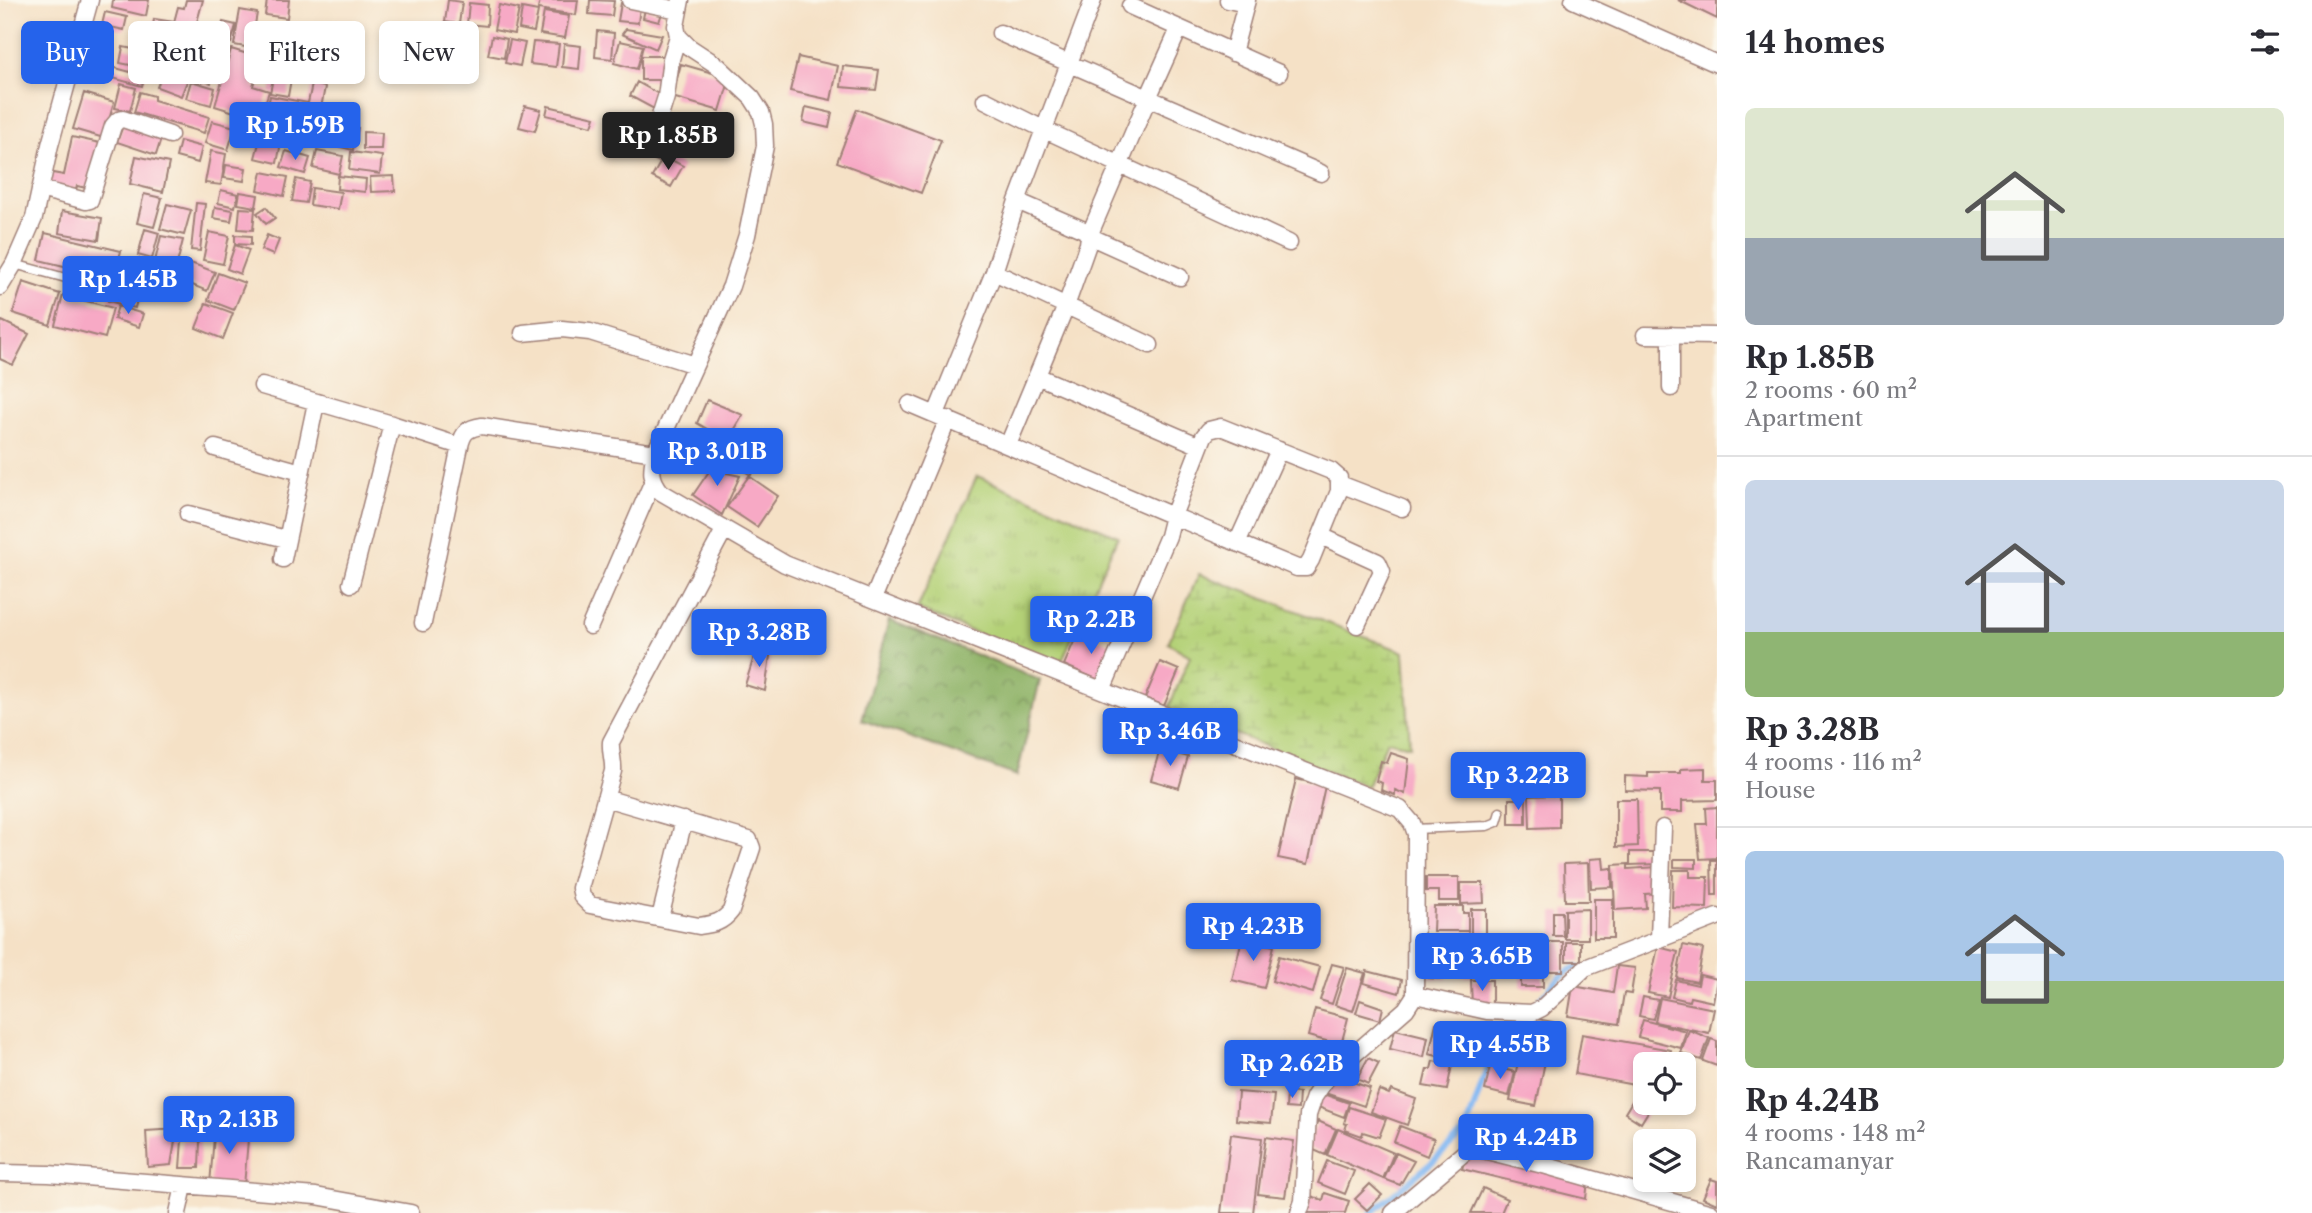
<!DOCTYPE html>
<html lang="en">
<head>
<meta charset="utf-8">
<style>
  body { margin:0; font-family:"Libre Caslon Text",serif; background:#f7f7f7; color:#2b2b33; height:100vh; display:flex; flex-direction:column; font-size:26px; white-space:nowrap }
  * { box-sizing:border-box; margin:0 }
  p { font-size:23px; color:#7c7c81 }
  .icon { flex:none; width:38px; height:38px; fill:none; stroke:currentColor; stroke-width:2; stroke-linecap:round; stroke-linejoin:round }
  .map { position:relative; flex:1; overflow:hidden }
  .details { display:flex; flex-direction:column; background:#fff; width:595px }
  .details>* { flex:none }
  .top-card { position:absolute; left:21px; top:21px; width:665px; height:63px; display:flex; gap:14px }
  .buttons { position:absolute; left:1633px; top:1052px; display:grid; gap:14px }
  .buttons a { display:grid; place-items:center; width:63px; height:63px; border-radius:10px; background:#fff; box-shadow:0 4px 10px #0003; font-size:35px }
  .price { position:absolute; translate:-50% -60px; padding:0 16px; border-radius:7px; background:#2563eb; color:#fff; font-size:23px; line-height:46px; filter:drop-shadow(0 2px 4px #0008) }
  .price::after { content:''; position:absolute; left:50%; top:42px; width:21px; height:16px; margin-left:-10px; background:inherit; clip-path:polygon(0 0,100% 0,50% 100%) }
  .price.active { background:#222; color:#fff }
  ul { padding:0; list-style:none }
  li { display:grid; align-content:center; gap:14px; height:371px; padding:0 28px }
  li+li { border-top:2px solid #e1e1e2 }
  li span { display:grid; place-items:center; height:217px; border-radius:10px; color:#555 }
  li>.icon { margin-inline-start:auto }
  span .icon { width:126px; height:126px; fill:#fffc; stroke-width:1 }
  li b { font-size:30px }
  h2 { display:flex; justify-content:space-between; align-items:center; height:84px; padding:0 28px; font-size:30px }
  .tag { padding:0 24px; border-radius:10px; background:#fff; box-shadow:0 4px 10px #0003; font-size:24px; line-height:63px }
  .tag.active { background:#2563eb; color:#fff }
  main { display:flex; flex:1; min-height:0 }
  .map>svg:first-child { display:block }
  .grass { fill:url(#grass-tufts); stroke:#7f7851; stroke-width:2 }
  .forest { fill:url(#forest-crowns); stroke:#6c694a; stroke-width:2 }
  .wetland { fill:url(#wetland-marsh); stroke:#7f7851; stroke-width:2 }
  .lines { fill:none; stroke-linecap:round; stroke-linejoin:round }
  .stream { stroke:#85b9f3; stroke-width:6 }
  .building { fill:#f7a9c5 }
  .lane-casing { stroke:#a08078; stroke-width:11 }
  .street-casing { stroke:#a08078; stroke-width:19 }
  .lane { stroke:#fff; stroke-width:8 }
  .street { stroke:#fff; stroke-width:16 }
</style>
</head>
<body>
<main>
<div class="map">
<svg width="1717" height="1213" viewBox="0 0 1717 1213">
  <defs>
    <pattern id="grass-tufts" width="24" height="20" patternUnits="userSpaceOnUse" patternTransform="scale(1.75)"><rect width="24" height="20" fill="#b4d177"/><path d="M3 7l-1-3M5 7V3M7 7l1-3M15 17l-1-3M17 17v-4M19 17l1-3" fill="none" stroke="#9cb367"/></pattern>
    <pattern id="forest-crowns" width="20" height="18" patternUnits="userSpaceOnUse" patternTransform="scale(1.75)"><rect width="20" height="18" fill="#8fb368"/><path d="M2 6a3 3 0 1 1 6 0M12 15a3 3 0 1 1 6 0" fill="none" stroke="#779156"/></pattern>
    <pattern id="wetland-marsh" width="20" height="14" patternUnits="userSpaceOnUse" patternTransform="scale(1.75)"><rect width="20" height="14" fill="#b4d177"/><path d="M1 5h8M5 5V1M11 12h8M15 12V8" fill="none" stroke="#9cb367"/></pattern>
  </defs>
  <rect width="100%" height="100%" fill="#fbf7ec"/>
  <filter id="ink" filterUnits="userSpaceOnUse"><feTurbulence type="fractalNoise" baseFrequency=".0143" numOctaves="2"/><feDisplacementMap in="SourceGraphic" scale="14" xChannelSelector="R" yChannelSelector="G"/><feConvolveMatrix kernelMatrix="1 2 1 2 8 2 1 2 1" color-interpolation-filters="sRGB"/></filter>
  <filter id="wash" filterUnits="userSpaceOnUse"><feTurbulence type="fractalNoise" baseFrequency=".00686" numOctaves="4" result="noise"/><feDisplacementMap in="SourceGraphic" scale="28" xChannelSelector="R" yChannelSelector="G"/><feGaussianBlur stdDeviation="1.57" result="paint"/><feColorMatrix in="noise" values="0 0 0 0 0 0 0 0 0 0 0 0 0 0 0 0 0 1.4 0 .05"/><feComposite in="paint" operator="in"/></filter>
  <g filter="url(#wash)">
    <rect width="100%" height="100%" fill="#f5e1c6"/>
    <path class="grass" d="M977,476L1118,536L1059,667L917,609Z"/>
    <path class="forest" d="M889,620L1040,680L1017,776L862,720Z"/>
    <path class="wetland" d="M1199,574L1404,652L1410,746L1387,741L1367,787L1169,707L1190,656L1168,643Z"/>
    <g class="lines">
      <path class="stream" d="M1539,1001C1551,987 1560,974 1577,967
        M1371,1213L1430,1164L1466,1131L1485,1074L1502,1037L1528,1015"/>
    </g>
    <g id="blocks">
      <path class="building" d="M113,0H149L146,16L112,8Z
        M186,0H203L192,40L152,33L154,19L174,22L178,7L184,8Z
        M267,0H289L287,18L265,15Z
        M448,0L462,2L459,24L445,22Z
        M540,0H578L576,15L538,9Z
        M590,0L614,1L612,16L589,14Z
        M1678,0H1717V19Z
        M469,3L488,5L487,26L467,24Z
        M621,3L640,6L638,23L618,21Z
        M499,5L519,9L514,34L494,30Z
        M522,8L538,11L534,32L519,29Z
        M645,9L662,13L659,22L643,18Z
        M240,10L257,13L251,48L234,45Z
        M105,12L127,17L124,30L102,25Z
        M544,12L569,16L565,38L540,34Z
        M223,22L236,25L231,43L218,40Z
        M260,29L288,34L284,55L256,50Z
        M626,29L662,35L656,49L622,34Z
        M597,31L614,33L612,59L595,57Z
        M492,36L507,39L504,58L488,55Z
        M29,38L67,45L62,73L24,66Z
        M510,40L525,43L520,66L505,63Z
        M85,41L105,46L99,72L79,67Z
        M620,41L643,46L637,69L614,63Z
        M533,42L559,44L556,67L530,64Z
        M564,44L581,46L579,69L562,67Z
        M123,47L153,53L150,69L120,63Z
        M231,49L261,58L253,86L269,91L260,120L215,106Z
        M184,52L217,61L211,83L178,74Z
        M641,56H665V80H641Z
        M798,57L838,66L831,100L790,91Z
        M276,64L293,68L288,96L270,93Z
        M681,64L730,78L720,111L672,97Z
        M843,66L879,70L876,90L841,87Z
        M112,67L145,76L142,86L109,77Z
        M164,70L188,79L181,96L157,87Z
        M191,81L215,88L211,105L186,98Z
        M637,82L662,96L654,109L630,96Z
        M121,84L136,88L130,111L115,108Z
        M312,84L325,87L317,129L265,120L270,96L308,103Z
        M140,92L154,96V100L209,117L204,133L134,112Z
        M84,93L114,102L104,138L73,129Z
        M525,106L541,110L535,131L519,127Z
        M548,106L595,117L592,126L546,115Z
        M806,107L832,113L829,128L803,122Z
        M857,109L941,140L921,193L837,162Z
        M212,121L235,127L228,150L205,143Z
        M331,121L358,128L353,150L325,143Z
        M124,123L162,136L156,155L117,142Z
        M263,128L283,133L277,163L255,158Z
        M642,129L669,141L659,162L632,149Z
        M363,132L382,133L381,149H363Z
        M72,137L100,143L91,189L77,186L76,190L45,183L47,172L64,175Z
        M180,141L202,147L198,163L176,157Z
        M211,151L226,154L221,185L205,183Z
        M286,151L310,158L305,174L281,167Z
        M317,151L343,156L339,174L313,168Z
        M351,152L382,156L380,174L349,170Z
        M136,156L169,163L163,192L130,184Z
        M664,156L683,166L671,187L652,177Z
        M226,165L246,168L244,181L224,178Z
        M262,172L288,177L284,196L258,190Z
        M338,176L366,179L365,192L337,189Z
        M394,176L395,191L371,192L370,177Z
        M296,179L310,182L306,203L292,201Z
        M312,188L341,192L338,209L310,205Z
        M221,190L238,194L235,207L218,203Z
        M240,192L258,195L256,207L238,204Z
        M144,194L162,198L154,227L137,223Z
        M196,203L205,204L200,251L191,250Z
        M167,204L191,210L184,235L160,229Z
        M215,207L233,210L231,221L213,218Z
        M266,207L275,218L266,224L257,213Z
        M240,208L255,209L253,230L238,229Z
        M62,211L102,218L99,240L59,233Z
        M145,229L159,233L152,259L138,255Z
        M209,232L229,236L223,264L203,260Z
        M45,233L121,251L114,278L39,260Z
        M235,235L251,236V245L235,244Z
        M267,235L279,240L273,255L261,250Z
        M161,236L183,240L169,296L148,291Z
        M235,245L249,250L240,274L227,269Z
        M188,262L215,272L207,291L180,280Z
        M218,273L245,283L234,310L208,300Z
        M23,282L60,294L50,325L13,313Z
        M112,285L139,292L135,308L108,301Z
        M63,295L113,308L105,338L55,325Z
        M206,303L233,313L223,339L196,328Z
        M118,306L143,314L139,327L114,319Z
        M2,321L29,334L13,365L0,359V325Z
        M707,400L743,415L728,441L697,423Z
        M727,441L760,460L751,475L737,467L727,473L724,460L718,457Z
        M716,461L727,473L740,476L722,515L693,495Z
        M749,476L778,496L757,527L727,507Z
        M1079,630L1118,647L1103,682L1064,665Z
        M758,644L771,649L765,691L745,685Z
        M1160,662L1179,670L1164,706L1145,698Z
        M1160,749L1188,757L1179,788L1151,780Z
        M1391,753L1409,759L1405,794L1395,790V795L1381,790L1382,783L1376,781L1381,761L1387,763Z
        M1705,768V780H1717V800L1682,801V812H1660V791L1625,790V776L1648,777V773H1681V769Z
        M1296,779L1325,786L1308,864L1278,858Z
        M1559,795V827L1530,828L1529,796Z
        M1509,799H1526V824H1509Z
        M1616,799H1637L1638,846L1616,847Z
        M1717,807V858L1700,859L1697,824H1707L1706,808Z
        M1630,852H1658V864L1630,865Z
        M1603,858L1604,869L1612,868V887L1591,888L1590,859Z
        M1674,859H1696V868L1674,867Z
        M1711,860H1717V895H1712Z
        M1588,863L1589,901H1565L1564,864Z
        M1628,864V869L1658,867L1659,893L1645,894L1646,908L1615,910L1613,865Z
        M1673,870H1690V877H1708L1707,908L1672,907Z
        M1426,877H1459V901H1439V891H1426Z
        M1461,883H1483L1484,903L1461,904Z
        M1594,899H1613V938H1594Z
        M1434,906H1463V913H1468V931H1433Z
        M1471,909H1486V937H1471Z
        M1588,909V939H1565V910Z
        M1553,912H1562L1563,936H1553Z
        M1430,937L1448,938L1447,979L1429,978Z
        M1242,939L1274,946L1264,988L1232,980Z
        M1497,940H1517V959L1497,958Z
        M1521,941H1543V987H1521Z
        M1545,942H1563V971H1545Z
        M1566,942H1581V961H1566Z
        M1453,945L1484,946L1483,972H1473V977L1459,976V970H1452Z
        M1683,945L1703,949L1697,982L1677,978Z
        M1658,947L1678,952L1668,997L1648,993Z
        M1279,956L1320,967L1313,993L1272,981Z
        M1490,963H1518V974H1490Z
        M1332,964L1344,967L1332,1004L1320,1000Z
        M1617,966L1635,968L1631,994L1624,993L1619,1024L1568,1016L1573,986L1613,993Z
        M1347,968L1365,973L1353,1011L1335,1005Z
        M1367,971L1402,980L1399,993L1364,983Z
        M1700,975L1717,979L1713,1002L1690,997L1689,1001L1672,997L1676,980L1698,985Z
        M1471,980H1492V1007H1472Z
        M1643,997L1658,1000L1653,1019L1639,1016Z
        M1660,998L1714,1009L1709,1033L1655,1022Z
        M1360,1000L1383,1008L1380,1020L1356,1013Z
        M1315,1009L1348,1018L1341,1045L1308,1036Z
        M1527,1017L1553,1022L1536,1106L1510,1101Z
        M1643,1020L1686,1031L1681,1048L1638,1037Z
        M1436,1023L1451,1026L1447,1045L1460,1048L1458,1061L1429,1054Z
        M1395,1029L1428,1037L1424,1057L1390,1049Z
        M1689,1030L1709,1038L1701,1060L1681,1053Z
        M1582,1034L1671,1050L1668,1064H1645V1087L1575,1074Z
        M1504,1038L1520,1042L1514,1066L1499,1062Z
        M1711,1039L1717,1041V1066L1703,1061Z
        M1270,1052L1314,1054L1313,1073L1305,1072L1304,1087L1269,1085Z
        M1368,1058L1379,1063L1368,1084L1357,1079Z
        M1433,1061L1452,1065L1447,1090L1423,1086L1427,1069H1431Z
        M1490,1066L1515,1072L1509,1096L1485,1090Z
        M1336,1072L1354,1077L1352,1082L1370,1088L1364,1106L1325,1093Z
        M1640,1088L1645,1091V1102H1654L1641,1123L1625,1113Z
        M1379,1090L1389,1094L1391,1090L1416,1099L1407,1125L1371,1112Z
        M1238,1092L1274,1095L1271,1123L1236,1120Z
        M1287,1092L1299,1093L1298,1109L1286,1108Z
        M1323,1094L1349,1103L1344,1117L1318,1107Z
        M1349,1107L1386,1119L1379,1137L1363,1132L1362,1136L1345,1130L1347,1124L1344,1123Z
        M1318,1121L1336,1129L1325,1155L1307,1147Z
        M215,1125L249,1128L244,1186L210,1184Z
        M1400,1126L1434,1139L1427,1156L1394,1142Z
        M177,1129L171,1165L148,1167L146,1131Z
        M1338,1129L1394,1153L1383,1179L1327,1155Z
        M1231,1134L1262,1138L1253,1213H1221Z
        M1266,1137L1294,1141L1285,1197L1258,1194Z
        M182,1140L200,1141L199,1168H180Z
        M1468,1149L1588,1179L1586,1199L1462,1169Z
        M1396,1153L1414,1161L1400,1185L1384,1179Z
        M1327,1161L1354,1171L1345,1194L1318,1183Z
        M1711,1179L1717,1181V1204L1703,1198Z
        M1370,1184L1382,1195L1367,1210L1355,1199Z
        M1483,1188L1507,1199L1501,1213H1471Z
        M1325,1193L1349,1201L1345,1213H1305L1311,1196L1323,1200Z"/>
    </g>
  </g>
  <g filter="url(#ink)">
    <use href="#blocks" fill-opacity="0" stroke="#a08078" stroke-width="2"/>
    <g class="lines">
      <defs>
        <path id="lane" d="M14,264L99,287
          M1414,829L1487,826L1497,822L1500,812"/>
        <path id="street" d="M630,0L678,10
          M681,0L676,26L678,36L689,47L718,66L752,98L761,112L764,124L765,146L747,235L731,286L655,453C651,470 650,478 661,492L785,564L1400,809L1412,823L1416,834L1415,995L1406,1009L1326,1079L1314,1097L1308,1115L1303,1201L1299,1213
          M1228,0L1246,4
          M1573,0L1717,64
          M1130,6L1279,73
          M1000,33L1148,98L1179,29
          M1233,53L1247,0
          M985,100L1043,129L1289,243
          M656,129L666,97L671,59L678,36
          M40,189L86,201L90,200L113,126L118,120L123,119L170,135
          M1017,201L1093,0
          M994,272L1150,345
          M1180,277L1089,236L1148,98L1321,173
          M0,287L14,264L34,218L50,145L90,0
          M523,333L562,329L590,332L695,365
          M1645,335L1717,336
          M1671,335V388
          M1037,376L1200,446
          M262,386L392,424L460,446
          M910,404L1173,516L1204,436L1209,430L1221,427L1331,471L1339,478V491L1311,560L1306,568H1297L1173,516L1168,536L1102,690
          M936,414L994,272L1017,201L1084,230L1089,236L1088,244L1066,306L1008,445
          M215,448L301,472
          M1340,484L1402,508
          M188,514L286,539
          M1321,536L1378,562L1382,571L1357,625
          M1237,543L1279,450
          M283,559L316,403
          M351,584L392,424
          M873,599L948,419
          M423,623L460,446C463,432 468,428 482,426L655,453
          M590,626L653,481
          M605,798L749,840L752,848L731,911C722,923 713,924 699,926L590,905L582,897L580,888L613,771C614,761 610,753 611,742L724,530
          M660,918L684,820
          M1659,938L1663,828
          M1415,995L1487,1011L1532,1013L1542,1008L1585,968L1717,917
          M0,1173L49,1174L316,1196L411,1213
          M178,1213L184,1186
          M1393,1213L1471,1147L1547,1166L1711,1213"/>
      </defs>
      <use href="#lane" class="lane-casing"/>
      <use href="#street" class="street-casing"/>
      <use href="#lane" class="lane"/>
      <use href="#street" class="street"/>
    </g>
  </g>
</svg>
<div class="buttons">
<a><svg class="icon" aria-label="locate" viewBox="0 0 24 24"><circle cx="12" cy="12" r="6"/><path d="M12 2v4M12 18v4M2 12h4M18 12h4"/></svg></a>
<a><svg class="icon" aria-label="layers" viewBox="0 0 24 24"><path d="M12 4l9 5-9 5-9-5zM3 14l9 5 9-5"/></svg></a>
</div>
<b class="price" style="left:295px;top:162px">Rp 1.59B</b>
<b class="price active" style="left:668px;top:172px">Rp 1.85B</b>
<b class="price" style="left:128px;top:316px">Rp 1.45B</b>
<b class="price" style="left:717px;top:488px">Rp 3.01B</b>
<b class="price" style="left:1091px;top:656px">Rp 2.2B</b>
<b class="price" style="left:759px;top:669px">Rp 3.28B</b>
<b class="price" style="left:1170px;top:768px">Rp 3.46B</b>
<b class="price" style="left:1518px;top:812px">Rp 3.22B</b>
<b class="price" style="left:1253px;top:963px">Rp 4.23B</b>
<b class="price" style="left:1482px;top:993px">Rp 3.65B</b>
<b class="price" style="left:1500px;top:1081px">Rp 4.55B</b>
<b class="price" style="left:1292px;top:1100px">Rp 2.62B</b>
<b class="price" style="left:229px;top:1156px">Rp 2.13B</b>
<b class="price" style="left:1526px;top:1174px">Rp 4.24B</b>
<div class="top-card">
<a class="tag active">Buy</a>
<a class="tag">Rent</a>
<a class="tag">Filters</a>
<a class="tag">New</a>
</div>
</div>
<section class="details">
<h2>14 homes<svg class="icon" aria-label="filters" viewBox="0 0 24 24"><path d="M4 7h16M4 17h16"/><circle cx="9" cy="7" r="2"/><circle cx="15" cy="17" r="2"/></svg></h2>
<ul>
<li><span style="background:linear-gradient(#dfe7d0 60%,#9aa5b1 0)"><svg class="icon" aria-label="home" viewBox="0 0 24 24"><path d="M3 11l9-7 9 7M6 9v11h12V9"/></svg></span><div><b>Rp 1.85B</b><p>2 rooms · 60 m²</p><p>Apartment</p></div></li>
<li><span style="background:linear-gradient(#c9d6e8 70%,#8fb573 0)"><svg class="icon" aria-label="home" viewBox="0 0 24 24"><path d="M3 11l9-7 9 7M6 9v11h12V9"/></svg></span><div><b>Rp 3.28B</b><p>4 rooms · 116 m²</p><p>House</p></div></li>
<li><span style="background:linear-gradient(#a9c7e8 60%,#8fb573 0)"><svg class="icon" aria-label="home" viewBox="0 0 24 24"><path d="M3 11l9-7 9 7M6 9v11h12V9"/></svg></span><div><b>Rp 4.24B</b><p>4 rooms · 148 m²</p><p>Rancamanyar</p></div></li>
</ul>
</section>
</main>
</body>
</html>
